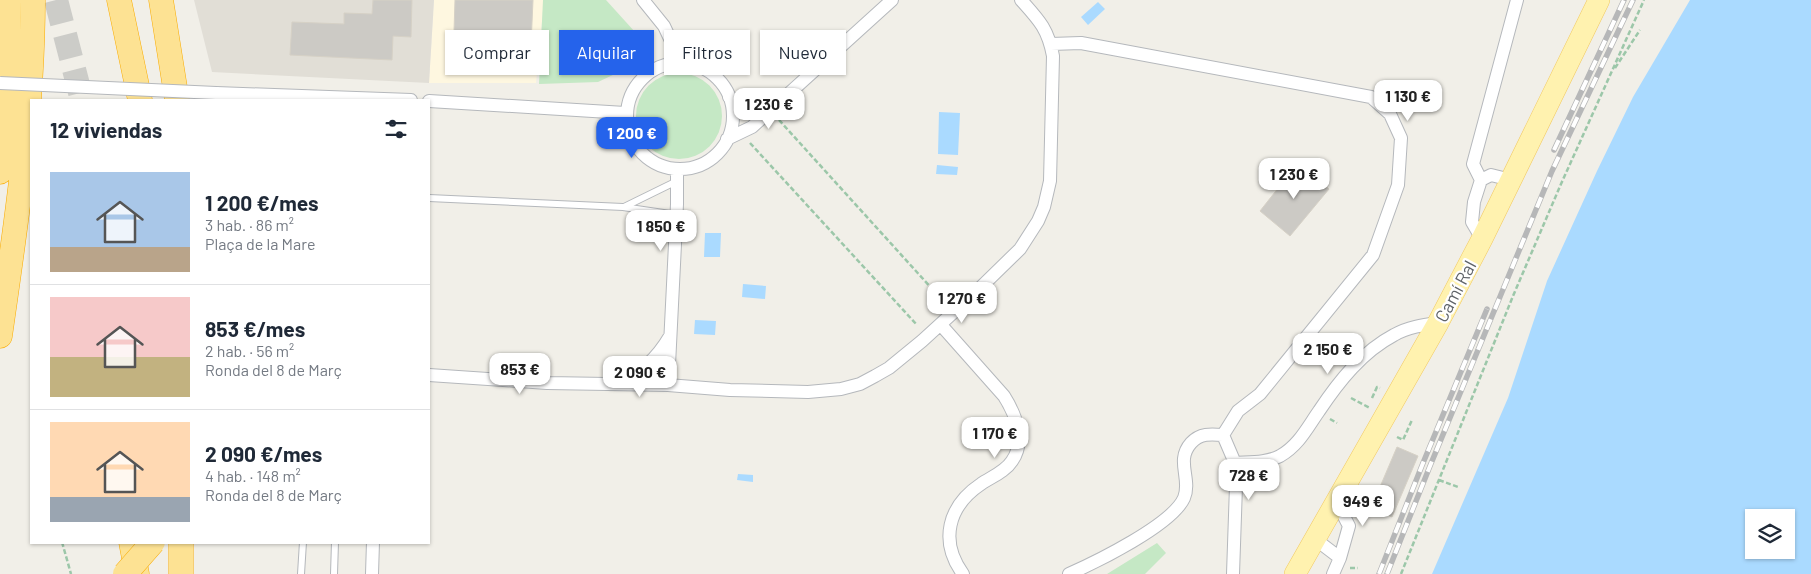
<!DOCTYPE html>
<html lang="es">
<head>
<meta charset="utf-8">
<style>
  body { margin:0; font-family:Barlow,sans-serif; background:#f2f2f3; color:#1f2937; height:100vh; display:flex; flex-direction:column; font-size:19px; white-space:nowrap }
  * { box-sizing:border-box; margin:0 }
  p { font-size:16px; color:#747a83 }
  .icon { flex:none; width:28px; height:28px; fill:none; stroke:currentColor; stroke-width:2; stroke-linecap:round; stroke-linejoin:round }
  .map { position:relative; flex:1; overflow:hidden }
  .side { position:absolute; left:30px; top:99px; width:400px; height:445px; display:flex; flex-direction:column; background:#fff; border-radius:0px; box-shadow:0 1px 4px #0004 }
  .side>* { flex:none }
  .guide { position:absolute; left:445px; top:30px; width:475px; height:45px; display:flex; gap:10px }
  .controls { position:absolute; left:1745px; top:509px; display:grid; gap:10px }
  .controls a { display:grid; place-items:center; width:50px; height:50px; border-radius:0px; background:#fff; box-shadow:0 1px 4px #0004; font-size:25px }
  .price { position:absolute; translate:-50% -42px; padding:0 11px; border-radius:10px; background:#fff; color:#222; font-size:16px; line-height:32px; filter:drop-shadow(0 1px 2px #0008) }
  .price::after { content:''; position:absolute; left:50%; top:30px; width:15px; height:11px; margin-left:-8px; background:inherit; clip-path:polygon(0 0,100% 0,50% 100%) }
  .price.current { background:#2563eb; color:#fff }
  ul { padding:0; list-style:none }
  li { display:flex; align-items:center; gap:15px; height:125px; padding:0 20px }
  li+li { border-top:1px solid #e0e1e3 }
  li span { display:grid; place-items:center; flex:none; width:140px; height:100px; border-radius:0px; color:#555 }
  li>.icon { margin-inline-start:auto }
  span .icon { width:60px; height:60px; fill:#fffc; stroke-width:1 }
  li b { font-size:21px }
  h2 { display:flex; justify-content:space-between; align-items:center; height:60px; padding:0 20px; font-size:21px }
  .chip { padding:0 18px; border-radius:0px; background:#fff; box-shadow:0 1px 4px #0004; font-size:18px; line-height:45px }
  .chip.current { background:#2563eb; color:#fff }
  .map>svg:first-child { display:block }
  .commercial { fill:#fef7e0 }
  .education { fill:#e1ded6 }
  .green { fill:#c5e8c5 }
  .water { fill:#aadaff; fill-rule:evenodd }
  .building { fill:#cccac5; stroke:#d6d1c6 }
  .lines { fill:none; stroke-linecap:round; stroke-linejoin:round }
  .motorway-tunnel { stroke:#ccccc8; stroke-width:24; stroke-dasharray:24 12; stroke-linecap:butt }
  .service-casing { stroke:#b5b8bc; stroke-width:8 }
  .minor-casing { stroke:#b5b8bc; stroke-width:14 }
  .primary-casing { stroke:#f2c960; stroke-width:22 }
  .motorway-casing { stroke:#f9ab00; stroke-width:25 }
  .path { stroke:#9cc7a9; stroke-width:2.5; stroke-dasharray:5 2.5; stroke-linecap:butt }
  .service { stroke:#fff; stroke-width:6 }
  .minor { stroke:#fff; stroke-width:12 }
  .primary { stroke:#fff2af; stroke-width:21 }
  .motorway { stroke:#fde293; stroke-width:24 }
  .rail-casing { stroke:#b6b7b8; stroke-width:5.5 }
  .rail { stroke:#fff; stroke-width:4; stroke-dasharray:11; stroke-linecap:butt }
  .minor-bridge-casing { stroke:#b5b8bc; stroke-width:14; stroke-linecap:butt }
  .motorway-bridge-casing { stroke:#f9ab00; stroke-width:25; stroke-linecap:butt }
  .minor-bridge { stroke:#fff; stroke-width:12 }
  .motorway-bridge { stroke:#fde293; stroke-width:24 }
  .labels { text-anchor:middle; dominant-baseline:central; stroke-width:4.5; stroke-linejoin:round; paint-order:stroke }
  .street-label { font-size:18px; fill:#5f6368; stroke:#fff }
</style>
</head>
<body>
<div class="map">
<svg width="1811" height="574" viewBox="0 0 1811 574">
  <rect width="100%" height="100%" fill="#f1efe8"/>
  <path class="commercial" d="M434,0H544L536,83H429Z"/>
  <path class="education" d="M194,0H434L429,83L212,72Z"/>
  <path class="green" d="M543,0H606L635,32L634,65L598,82L539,84Z
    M636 116a43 43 0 1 1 86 0a43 43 0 1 1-86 0Z
    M1157,543L1166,553L1145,574H1107Z"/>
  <path class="water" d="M1690,0H1811V574H1432L1508,398L1547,281L1597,171L1633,97ZM1754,518H1786V550H1754Z
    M1098,2L1105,9L1088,25L1081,17Z
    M939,112L960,113L958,155L938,154Z
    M937,165L958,167L957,175L936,174Z
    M705,233H721L720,257H704Z
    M743,284L766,286L765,299L742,297Z
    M695,320L716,321L715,335L694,334Z
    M738,474L753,475V482L737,480Z"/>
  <path class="building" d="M373,0H412L411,37L393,36L392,60L290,55L292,22L344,24V13L372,14Z
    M455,0H533L530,68L453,62Z
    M1298,163L1329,189L1290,236L1260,211Z
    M1397,447L1418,456L1392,517L1371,508Z"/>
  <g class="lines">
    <path class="motorway-tunnel" d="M56,0L82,100"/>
    <defs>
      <path id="service" d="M429,198L623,207L677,215
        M624,207L677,181
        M301,574L303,542
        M334,574L335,542"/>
      <path id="minor" d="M643,0L664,26L681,62
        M1051,44L1081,43L1371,97L1390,114L1401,138L1398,185L1373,255L1260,394L1238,411L1223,435
        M627 116a53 53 0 1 1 106 0a53 53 0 1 1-106 0Z
        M216,93L411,100
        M729,97C747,108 764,105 782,96
        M429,101L625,113
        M727,139L752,127L892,0
        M1481,180L1473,164L1517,0
        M1482,239L1472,222L1474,202L1481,180L1491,175L1511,180
        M941,325L1004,396C1016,415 1026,441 1012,461C1005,472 991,477 981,484C948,506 939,541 963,574
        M429,375L547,383L668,385L730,390L808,392L841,389L860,384L875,376L889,368L922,341L980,288L1020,249L1038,221L1044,207L1050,181L1053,56C1048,29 1039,20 1021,0
        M616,382C641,374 657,358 670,336
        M668,385L677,204V170
        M1223,435L1235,463L1236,486L1233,574
        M1235,463C1249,462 1267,463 1280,456C1299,445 1307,428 1319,411C1339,381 1362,352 1394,335C1408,327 1423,325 1438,323
        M1315,539L1340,558
        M372,574L373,542
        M1069,574C1096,562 1172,525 1184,498C1192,479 1175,461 1191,443C1200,433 1211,434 1223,435
        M1333,574L1340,558L1349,526L1336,501"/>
      <path id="primary" d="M1295,574L1438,323L1482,239L1599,0"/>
      <path id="motorway" d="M119,0L140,100
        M161,0L177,100
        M0,172L8,65L9,0
        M0,336C16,225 33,112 33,0
        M131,542L137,574
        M181,542V574"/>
    </defs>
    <use href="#service" class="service-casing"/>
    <use href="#minor" class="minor-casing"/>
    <use href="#primary" class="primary-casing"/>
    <use href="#motorway" class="motorway-casing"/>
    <path class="path" d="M1615,68L1640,30
      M779,120L944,302
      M750,143L917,325
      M1351,398L1370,408
      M1372,398L1377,387L1380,388
      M1330,419L1337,423
      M1397,437L1403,440L1412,420
      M1439,480L1458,487
      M62,542L71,574
      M1350,568H1358
      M1401,574L1513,296L1561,184L1644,0"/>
    <use href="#service" class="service"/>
    <use href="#minor" class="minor"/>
    <use href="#primary" class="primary"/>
    <use href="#motorway" class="motorway"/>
    <defs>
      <path id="rail" d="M1554,150L1624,0
        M1379,574L1423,463L1487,309
        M1387,574L1430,466L1552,171L1633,0"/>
    </defs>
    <use href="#rail" class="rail-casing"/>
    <use href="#rail" class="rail"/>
    <defs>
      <path id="minor-bridge" d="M0,83L216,93"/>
      <path id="motorway-bridge" d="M125,574L153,542"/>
    </defs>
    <use href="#minor-bridge" class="minor-bridge-casing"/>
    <use href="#motorway-bridge" class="motorway-bridge-casing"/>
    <use href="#minor-bridge" class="minor-bridge"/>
    <use href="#motorway-bridge" class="motorway-bridge"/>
  </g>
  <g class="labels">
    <g class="street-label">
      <text transform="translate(1455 291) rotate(-62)">Camí Ral</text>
    </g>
  </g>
</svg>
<div class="controls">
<a><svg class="icon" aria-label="layers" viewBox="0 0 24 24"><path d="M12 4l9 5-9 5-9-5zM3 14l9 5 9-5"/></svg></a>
</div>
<b class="price" style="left:1408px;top:122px">1 130 €</b>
<b class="price" style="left:769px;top:130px">1 230 €</b>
<b class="price current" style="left:632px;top:159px">1 200 €</b>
<b class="price" style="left:1294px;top:200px">1 230 €</b>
<b class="price" style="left:661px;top:252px">1 850 €</b>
<b class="price" style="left:962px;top:324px">1 270 €</b>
<b class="price" style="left:1328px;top:375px">2 150 €</b>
<b class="price" style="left:520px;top:395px">853 €</b>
<b class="price" style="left:640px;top:398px">2 090 €</b>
<b class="price" style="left:995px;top:459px">1 170 €</b>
<b class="price" style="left:1249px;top:501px">728 €</b>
<b class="price" style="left:1363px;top:527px">949 €</b>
<div class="guide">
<a class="chip">Comprar</a>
<a class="chip current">Alquilar</a>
<a class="chip">Filtros</a>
<a class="chip">Nuevo</a>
</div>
<section class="side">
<h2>12 viviendas<svg class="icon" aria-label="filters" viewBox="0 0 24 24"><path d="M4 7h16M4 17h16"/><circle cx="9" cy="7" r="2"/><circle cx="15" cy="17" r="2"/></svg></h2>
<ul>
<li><span style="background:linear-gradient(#a9c7e8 75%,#b9a48a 0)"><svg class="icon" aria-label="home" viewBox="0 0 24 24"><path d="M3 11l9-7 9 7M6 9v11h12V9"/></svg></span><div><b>1 200 €/mes</b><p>3 hab. · 86 m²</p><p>Plaça de la Mare</p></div></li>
<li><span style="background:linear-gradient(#f6c9c9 60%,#c2b280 0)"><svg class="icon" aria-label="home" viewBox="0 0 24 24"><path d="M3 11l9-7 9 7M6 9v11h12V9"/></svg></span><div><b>853 €/mes</b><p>2 hab. · 56 m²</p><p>Ronda del 8 de Març</p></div></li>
<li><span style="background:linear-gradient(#ffd9b3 75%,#9aa5b1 0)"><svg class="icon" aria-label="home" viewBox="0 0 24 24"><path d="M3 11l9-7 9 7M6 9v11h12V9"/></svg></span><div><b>2 090 €/mes</b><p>4 hab. · 148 m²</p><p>Ronda del 8 de Març</p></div></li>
</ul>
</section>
</div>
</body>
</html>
